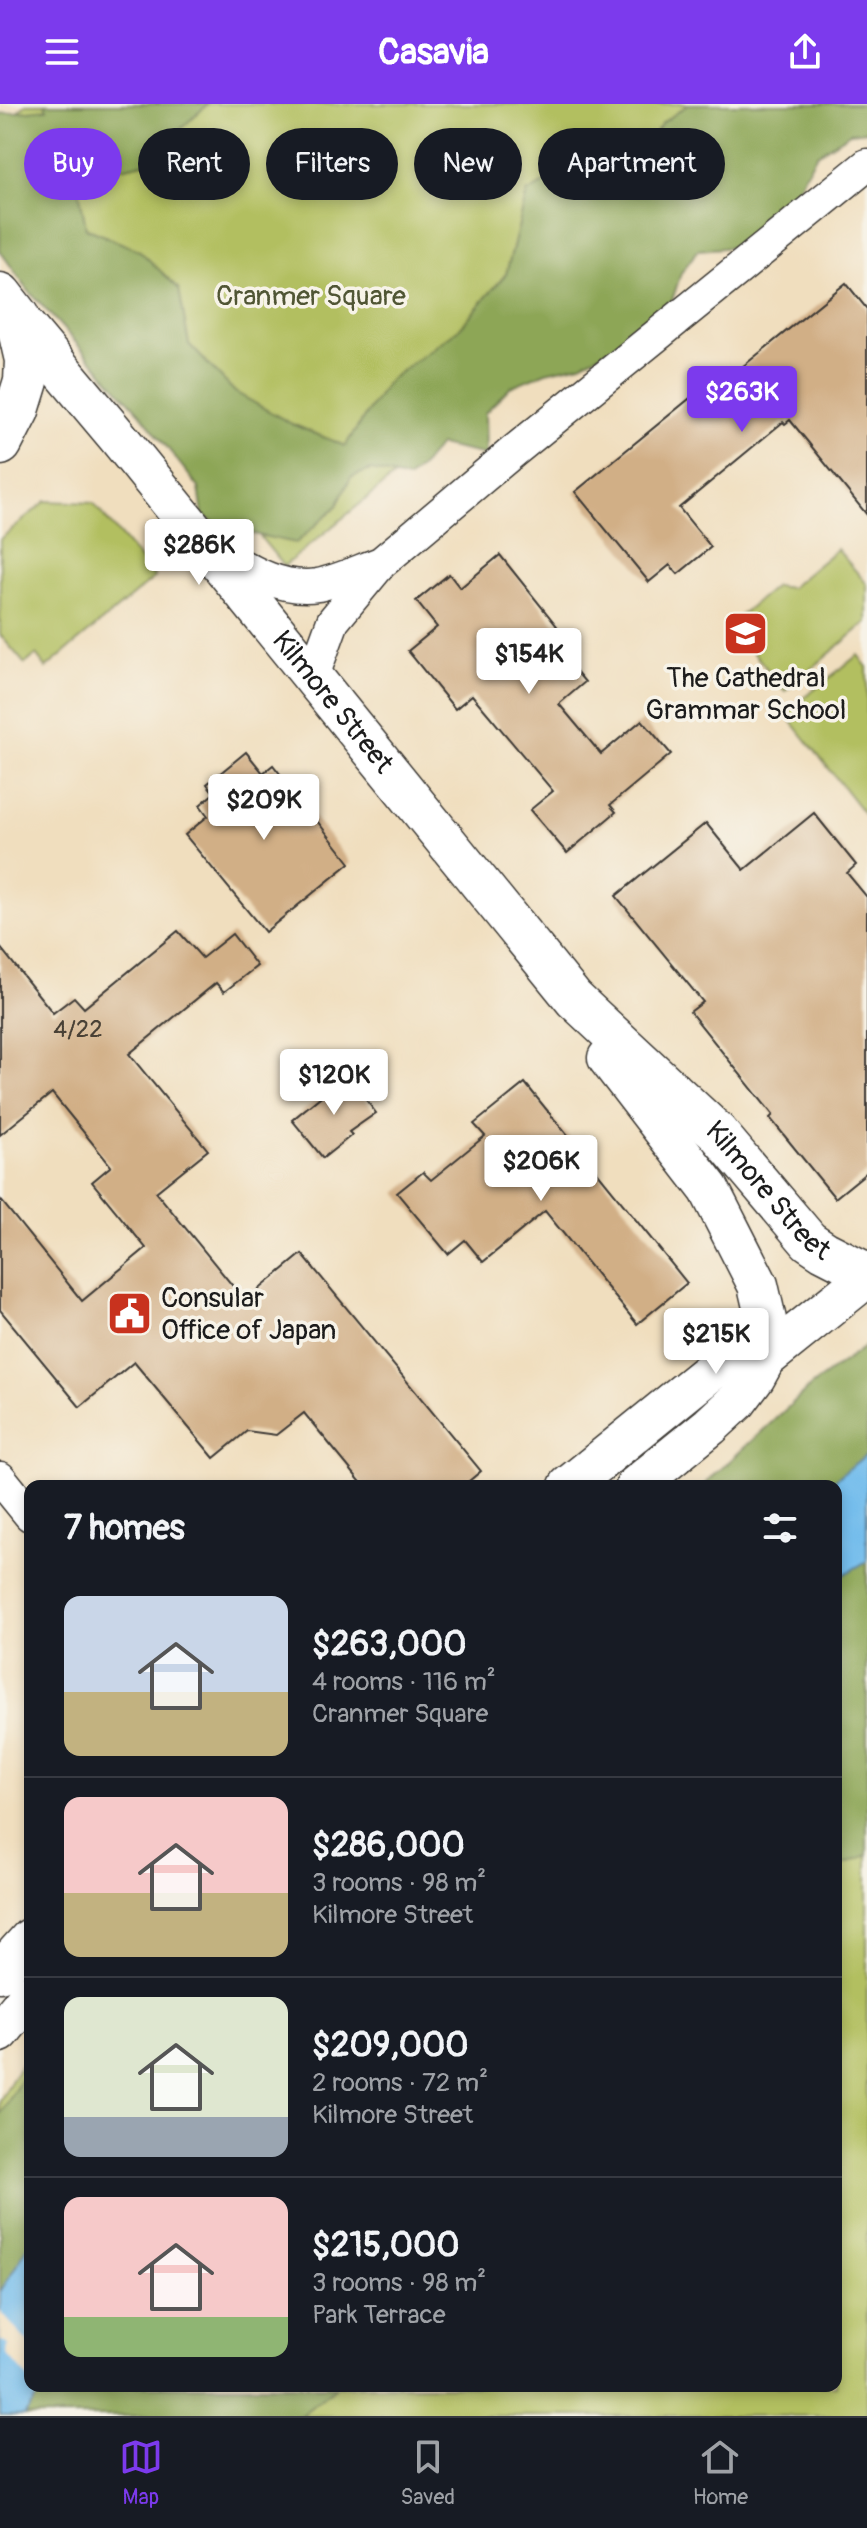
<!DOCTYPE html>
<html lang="en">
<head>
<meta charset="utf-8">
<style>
  body { margin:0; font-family:Pangolin,sans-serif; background:#20242c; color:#f1f3f6; height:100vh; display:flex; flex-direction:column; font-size:30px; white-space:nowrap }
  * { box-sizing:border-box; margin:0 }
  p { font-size:26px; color:#9ea1a6 }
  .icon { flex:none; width:44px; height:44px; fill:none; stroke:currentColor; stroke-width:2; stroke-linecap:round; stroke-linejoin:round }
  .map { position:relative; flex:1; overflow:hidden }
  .details { position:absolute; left:24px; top:1376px; width:818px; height:912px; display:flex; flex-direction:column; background:#171b24; border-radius:16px; box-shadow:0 4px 12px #0003 }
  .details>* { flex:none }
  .guide { position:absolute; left:24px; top:24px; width:820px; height:72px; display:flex; gap:16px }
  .price { position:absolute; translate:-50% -68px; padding:0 18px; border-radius:8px; background:#fff; color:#222; font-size:26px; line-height:52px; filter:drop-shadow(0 2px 4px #0008) }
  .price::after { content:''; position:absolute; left:50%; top:48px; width:24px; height:18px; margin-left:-12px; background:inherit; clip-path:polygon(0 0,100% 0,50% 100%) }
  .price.current { background:#7c3aed; color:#fff }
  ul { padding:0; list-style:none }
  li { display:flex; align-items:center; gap:24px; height:200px; padding:0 40px }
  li+li { border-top:2px solid #363941 }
  li span { display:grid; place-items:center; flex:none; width:224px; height:160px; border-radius:16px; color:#555 }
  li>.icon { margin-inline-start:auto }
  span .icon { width:96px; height:96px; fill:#fffc; stroke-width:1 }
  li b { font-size:34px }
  h2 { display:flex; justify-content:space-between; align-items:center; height:96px; padding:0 40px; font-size:34px }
  .pill { padding:0 28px; border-radius:36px; background:#171b24; box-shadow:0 4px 12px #0003; font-size:28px; line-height:72px }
  .pill.current { background:#7c3aed; color:#fff }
  header { display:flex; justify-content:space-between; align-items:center; height:104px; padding:0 40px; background:#7c3aed; color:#fff; font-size:36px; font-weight:700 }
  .dock { display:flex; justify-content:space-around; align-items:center; height:112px; border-top:2px solid #363941; background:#171b24; font-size:22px; color:#9ea1a6 }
  .dock a { display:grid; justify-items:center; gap:4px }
  .dock .current { color:#7c3aed }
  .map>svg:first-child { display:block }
  .green { fill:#b2bf61; stroke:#676e3e; stroke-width:2 }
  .forest { fill:#8da657; stroke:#54613a; stroke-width:2 }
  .water { fill:#74bdec; stroke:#486c84; stroke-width:2 }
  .pier { fill:#f0debe }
  .building { fill:#d1af86 }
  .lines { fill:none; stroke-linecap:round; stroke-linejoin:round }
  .minor-casing { stroke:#3c3934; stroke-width:35 }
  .tertiary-casing { stroke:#3c3934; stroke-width:43 }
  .secondary-casing { stroke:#3c3934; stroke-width:47 }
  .minor { stroke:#fff; stroke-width:32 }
  .tertiary { stroke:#fff; stroke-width:40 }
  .secondary { stroke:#fff; stroke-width:44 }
  .labels { text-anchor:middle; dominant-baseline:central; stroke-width:7; stroke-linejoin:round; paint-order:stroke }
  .number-label { font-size:24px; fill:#494136 }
  .park-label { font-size:28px; fill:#505534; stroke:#f7f3e8 }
  .poi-label { font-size:28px; fill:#1c1c1c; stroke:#f7f3e8 }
  .street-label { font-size:28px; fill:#1c1c1c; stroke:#f7f3e8 }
</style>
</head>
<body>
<header><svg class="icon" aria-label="menu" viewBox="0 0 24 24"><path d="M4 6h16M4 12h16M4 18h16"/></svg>Casavia<svg class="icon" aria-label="share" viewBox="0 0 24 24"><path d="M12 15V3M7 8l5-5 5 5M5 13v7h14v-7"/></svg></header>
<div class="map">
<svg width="867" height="2312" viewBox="0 0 867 2312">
  <rect width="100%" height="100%" fill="#f7f3e8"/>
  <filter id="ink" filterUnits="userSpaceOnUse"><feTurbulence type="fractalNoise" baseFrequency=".0125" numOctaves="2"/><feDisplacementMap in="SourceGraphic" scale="16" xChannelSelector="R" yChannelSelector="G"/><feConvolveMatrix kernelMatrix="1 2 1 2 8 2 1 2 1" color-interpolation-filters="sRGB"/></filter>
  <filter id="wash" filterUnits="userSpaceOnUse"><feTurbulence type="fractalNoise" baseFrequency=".006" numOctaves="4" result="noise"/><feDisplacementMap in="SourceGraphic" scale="32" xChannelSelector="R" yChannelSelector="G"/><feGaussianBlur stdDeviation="1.8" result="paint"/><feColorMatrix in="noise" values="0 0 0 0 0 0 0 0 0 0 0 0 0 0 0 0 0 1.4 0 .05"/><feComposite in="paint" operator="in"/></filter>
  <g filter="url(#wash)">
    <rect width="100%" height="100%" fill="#f0debe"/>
    <path class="green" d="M27,0H850L284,462L0,115V22Z
      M46,397L93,399L155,473L46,564L36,551L25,560L0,531V435Z
      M837,445L867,480V518L785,587L730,520L775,482L790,484Z
      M858,551L867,563V713L785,609Z
      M867,1241V2312H0V1996L30,1945V2282H836V1382H703L811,1282Z"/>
    <path class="forest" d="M45,0H208L143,59L77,74L86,124L140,147L179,185L189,240L235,288L292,320L345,342L388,277L459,225L506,170L527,89L575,61L632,63L662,19L689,0H867V27L850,29L817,50L804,72L787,110L736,143L698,146L681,169L672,197L653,223L581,260L546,268L510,283L485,309L486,351L439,341L424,360L408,375L371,366L351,373L337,402L296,439L223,424L203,412L199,384L139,308L28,186L0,147V10L47,5Z
      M867,1241V1751L836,1763V1382H703L811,1282Z
      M30,1960V2282H337L300,2312H0V2011Z"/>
    <path class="water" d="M867,1350V1457L836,1475V1382H827Z
      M30,2139V2282H45L24,2312H0V2188Z"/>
    <path class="pier" d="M0,2207L30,2241V2277L7,2250L8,2241L0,2236Z"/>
    <g id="blocks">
      <path class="building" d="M846,179L867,205V411L790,316L785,320L783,318L679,404L711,443L678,470L670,461L649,478L575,388L716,273L721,280Z
        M500,451L557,522L546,531L585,578L559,600L601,650L642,616L671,650L610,701L616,708L567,749L530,706L553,687L472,591L455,605L408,547L437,523L416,497L449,470L460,484Z
        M246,648L263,669L273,661L350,759L265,828L185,731L208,712L200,701L214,689L207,680Z
        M814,709L856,761L847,769L867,793V1068L835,1094L770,1014L773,1011L690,908L703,898L616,792L706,719L744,766Z
        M178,827L202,854L232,830L257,862L224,888L216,879L129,950L208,1046L156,1088L245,1197L302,1150L481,1367L463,1382H364L304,1309L276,1331L247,1327L214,1354L134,1258L80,1303L0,1206V1095L82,1197L146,1144L92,1078L111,1062L52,989L0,1031V843L53,909L74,893L84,904Z
        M347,971L376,1009L349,1028L352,1031L323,1054L292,1016Z
        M525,979L687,1179L637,1220L545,1107L483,1158L465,1136L448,1150L397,1089L423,1068L431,1076L485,1032L474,1020Z"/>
    </g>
  </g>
  <g filter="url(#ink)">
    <use href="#blocks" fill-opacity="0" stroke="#3c3934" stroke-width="2"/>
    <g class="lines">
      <defs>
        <path id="minor" d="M216,447C247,465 280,487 318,481C338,477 359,467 378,460
          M313,572L333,517L381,459L514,347L867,61
          M0,1374L30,1411"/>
        <g id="tertiary">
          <path id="s1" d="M17,213L117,332L574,895L717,1028L809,1137L824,1147L867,1169"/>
          <path d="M608,954L709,1085L758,1181L766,1216L765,1255L755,1273L737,1297L710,1322L636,1382"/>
          <path d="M569,1382L721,1259L765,1255L867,1173"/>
          <path d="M0,1868L30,1835"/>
          <path d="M0,1928L30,1891"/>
        </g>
        <path id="secondary" d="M0,191L17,213L27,256L26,277L17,306L0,339"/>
      </defs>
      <use href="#minor" class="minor-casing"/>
      <use href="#tertiary" class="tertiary-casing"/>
      <use href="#secondary" class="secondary-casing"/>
      <use href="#minor" class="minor"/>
      <use href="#tertiary" class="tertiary"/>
      <use href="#secondary" class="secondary"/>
    </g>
  </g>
  <defs>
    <symbol id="school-square" viewBox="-11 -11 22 22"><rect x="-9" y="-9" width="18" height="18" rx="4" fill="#c8321e" stroke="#f7f3e8"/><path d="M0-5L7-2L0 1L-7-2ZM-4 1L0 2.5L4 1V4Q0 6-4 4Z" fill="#fff"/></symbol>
    <symbol id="civic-square" viewBox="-11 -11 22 22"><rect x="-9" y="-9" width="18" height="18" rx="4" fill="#c8321e" stroke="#f7f3e8"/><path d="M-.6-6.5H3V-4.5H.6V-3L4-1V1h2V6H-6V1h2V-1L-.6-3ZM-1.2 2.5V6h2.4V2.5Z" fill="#fff"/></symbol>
  </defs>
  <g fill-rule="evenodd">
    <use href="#school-square" x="720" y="504" width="51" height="51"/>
    <use href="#civic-square" x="104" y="1184" width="51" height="51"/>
  </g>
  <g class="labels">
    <g class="number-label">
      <text x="78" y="925">4/22</text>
    </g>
    <g class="park-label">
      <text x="311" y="192">Cranmer Square</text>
    </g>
    <g class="poi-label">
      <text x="746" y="574">The Cathedral<tspan x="746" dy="32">Grammar School</tspan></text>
      <text x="161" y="1194" text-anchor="start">Consular<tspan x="161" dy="32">Office of Japan</tspan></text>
    </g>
    <g class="street-label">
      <text stroke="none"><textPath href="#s1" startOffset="498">Kilmore Street</textPath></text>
      <text stroke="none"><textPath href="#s1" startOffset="1154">Kilmore Street</textPath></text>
    </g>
  </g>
</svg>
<b class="price current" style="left:742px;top:330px">$263K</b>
<b class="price" style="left:199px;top:483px">$286K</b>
<b class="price" style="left:529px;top:592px">$154K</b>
<b class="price" style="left:264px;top:738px">$209K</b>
<b class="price" style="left:334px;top:1013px">$120K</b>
<b class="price" style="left:541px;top:1099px">$206K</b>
<b class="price" style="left:716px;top:1272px">$215K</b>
<div class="guide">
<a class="pill current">Buy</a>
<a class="pill">Rent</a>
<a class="pill">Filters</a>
<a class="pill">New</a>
<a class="pill">Apartment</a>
</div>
<section class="details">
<h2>7 homes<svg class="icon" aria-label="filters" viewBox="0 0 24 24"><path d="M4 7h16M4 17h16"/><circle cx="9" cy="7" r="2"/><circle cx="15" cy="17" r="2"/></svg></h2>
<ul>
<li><span style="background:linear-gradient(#c9d6e8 60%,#c2b280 0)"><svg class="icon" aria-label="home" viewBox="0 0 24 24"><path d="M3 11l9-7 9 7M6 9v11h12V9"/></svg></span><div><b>$263,000</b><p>4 rooms · 116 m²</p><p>Cranmer Square</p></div></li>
<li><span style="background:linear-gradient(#f6c9c9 60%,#c2b280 0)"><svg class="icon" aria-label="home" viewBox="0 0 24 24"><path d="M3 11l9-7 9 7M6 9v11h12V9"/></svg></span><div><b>$286,000</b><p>3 rooms · 98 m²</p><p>Kilmore Street</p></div></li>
<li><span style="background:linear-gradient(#dfe7d0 75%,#9aa5b1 0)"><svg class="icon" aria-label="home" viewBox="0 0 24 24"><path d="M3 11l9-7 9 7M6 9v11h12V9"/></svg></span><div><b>$209,000</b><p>2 rooms · 72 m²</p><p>Kilmore Street</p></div></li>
<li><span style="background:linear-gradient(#f6c9c9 75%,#8fb573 0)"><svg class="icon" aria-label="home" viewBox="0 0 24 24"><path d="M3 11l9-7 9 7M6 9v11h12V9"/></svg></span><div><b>$215,000</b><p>3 rooms · 98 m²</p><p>Park Terrace</p></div></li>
</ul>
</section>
</div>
<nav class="dock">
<a class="current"><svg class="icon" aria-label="map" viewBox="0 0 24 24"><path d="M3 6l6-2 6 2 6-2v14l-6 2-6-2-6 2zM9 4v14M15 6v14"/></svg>Map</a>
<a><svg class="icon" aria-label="saved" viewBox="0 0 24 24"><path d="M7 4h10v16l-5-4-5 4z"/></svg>Saved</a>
<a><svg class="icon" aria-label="home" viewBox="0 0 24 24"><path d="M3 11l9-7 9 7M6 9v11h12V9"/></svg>Home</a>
</nav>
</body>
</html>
